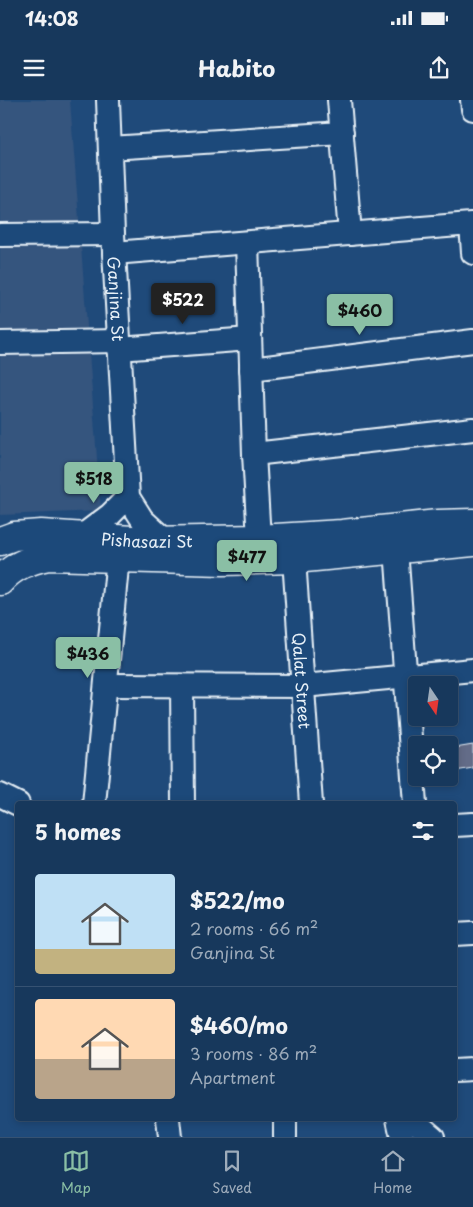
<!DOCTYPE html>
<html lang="en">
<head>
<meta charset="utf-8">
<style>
  body { margin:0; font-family:"Playpen Sans",sans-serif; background:#244365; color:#f1f3f6; height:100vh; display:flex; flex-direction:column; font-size:19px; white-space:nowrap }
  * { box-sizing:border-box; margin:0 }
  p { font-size:16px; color:#9eacbb }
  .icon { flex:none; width:28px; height:28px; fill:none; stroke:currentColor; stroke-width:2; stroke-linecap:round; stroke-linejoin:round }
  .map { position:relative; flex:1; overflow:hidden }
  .details { position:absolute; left:15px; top:701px; width:442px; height:320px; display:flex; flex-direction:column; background:#17385c; border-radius:5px; box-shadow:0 2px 8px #0003,0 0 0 1px #365272 }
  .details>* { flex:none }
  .needle { width:32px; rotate:167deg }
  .controls { position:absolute; left:408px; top:576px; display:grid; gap:10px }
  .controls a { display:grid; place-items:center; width:50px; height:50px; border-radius:5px; background:#17385c; box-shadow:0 2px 8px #0003,0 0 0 1px #365272; font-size:25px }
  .price { position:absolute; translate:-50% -42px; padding:0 11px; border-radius:5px; background:#8abfa5; color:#111; font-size:16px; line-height:32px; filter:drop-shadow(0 1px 2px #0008) }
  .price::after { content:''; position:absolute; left:50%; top:30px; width:15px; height:11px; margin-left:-8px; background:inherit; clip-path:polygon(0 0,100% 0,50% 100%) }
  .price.selected { background:#222; color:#fff }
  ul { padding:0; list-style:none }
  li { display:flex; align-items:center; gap:15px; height:125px; padding:0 20px }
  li+li { border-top:1px solid #365272 }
  li span { display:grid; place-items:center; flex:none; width:140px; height:100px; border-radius:5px; color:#555 }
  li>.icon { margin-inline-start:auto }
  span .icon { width:60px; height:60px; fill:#fffc; stroke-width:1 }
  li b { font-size:21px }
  h2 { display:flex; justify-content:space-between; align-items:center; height:60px; padding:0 20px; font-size:21px }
  .status { display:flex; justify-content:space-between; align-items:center; height:35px; padding:0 25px; background:#17385c; direction:ltr }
  .status svg { height:14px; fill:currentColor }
  header { display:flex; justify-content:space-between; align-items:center; height:65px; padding:0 20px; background:#17385c; font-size:22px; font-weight:700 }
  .tabs { display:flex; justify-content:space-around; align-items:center; height:70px; border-top:1px solid #365272; background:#17385c; font-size:14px; color:#9eacbb }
  .tabs a { display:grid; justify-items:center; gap:2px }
  .tabs .selected { color:#8abfa5 }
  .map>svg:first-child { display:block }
  .built { fill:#34547e }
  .building { fill:#646c88; stroke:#e8f1f8 }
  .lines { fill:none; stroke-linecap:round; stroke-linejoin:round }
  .minor-casing { stroke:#e8f1f8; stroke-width:26 }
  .major-casing { stroke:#e8f1f8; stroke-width:31 }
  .minor { stroke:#1f4a7a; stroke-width:22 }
  .major { stroke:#1f4a7a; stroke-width:28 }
  .labels { text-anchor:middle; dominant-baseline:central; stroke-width:4; stroke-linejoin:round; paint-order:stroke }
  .street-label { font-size:16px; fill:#e8f1f8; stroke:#1f4a7a }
</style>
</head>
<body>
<div class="status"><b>14:08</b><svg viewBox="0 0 49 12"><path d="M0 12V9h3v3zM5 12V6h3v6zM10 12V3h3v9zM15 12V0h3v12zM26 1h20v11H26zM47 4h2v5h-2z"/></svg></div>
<header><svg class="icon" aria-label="menu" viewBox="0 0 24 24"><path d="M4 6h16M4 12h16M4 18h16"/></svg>Habito<svg class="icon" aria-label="share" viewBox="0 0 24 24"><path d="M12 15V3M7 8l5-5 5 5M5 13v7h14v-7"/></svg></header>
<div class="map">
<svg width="473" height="1037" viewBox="0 0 473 1037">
  <rect width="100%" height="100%" fill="#1f4a7a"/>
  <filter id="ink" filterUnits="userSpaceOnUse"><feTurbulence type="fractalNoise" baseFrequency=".02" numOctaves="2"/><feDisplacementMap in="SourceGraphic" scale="10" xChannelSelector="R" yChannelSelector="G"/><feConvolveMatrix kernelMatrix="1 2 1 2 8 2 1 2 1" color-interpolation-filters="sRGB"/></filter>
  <g filter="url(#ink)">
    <path class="built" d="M0,0H70L101,411L0,415Z"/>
    <path class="building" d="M473,645V668L449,672V649Z"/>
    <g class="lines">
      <defs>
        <g id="minor">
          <path id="s1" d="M108,0L113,134L128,397L142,419L167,442"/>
          <path d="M339,0L350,134"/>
          <path d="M472,0L473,9"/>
          <path d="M110,48L342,33"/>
          <path d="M0,135L113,134"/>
          <path d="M247,143L254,354L259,439"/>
          <path d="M114,153L471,124L473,153"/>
          <path d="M0,243L119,241"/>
          <path d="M119,249L250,239"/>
          <path d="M251,269L473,241"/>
          <path d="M254,354L473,329"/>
          <path d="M82,436L110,415L128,397"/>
          <path d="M396,449L415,704"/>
          <path id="s2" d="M294,459L311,704"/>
          <path d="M106,585L303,586L473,570"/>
          <path d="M182,586L183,704"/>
          <path d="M0,695L18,704"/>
          <path d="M94,704L118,457"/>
          <path d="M455,725L473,724"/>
          <path d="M455,834L473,833"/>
          <path d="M455,970L473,969"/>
          <path d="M168,1019L170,1037"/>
          <path d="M398,1019L402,1037"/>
          <path d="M412,1019L433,1037"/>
          <path d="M285,1037V1019"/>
        </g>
        <g id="major">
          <path id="s3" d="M0,441L14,436L41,434L147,441L259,439L342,434L438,424L473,423"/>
          <path d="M0,481C13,466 29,460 48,456L223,461L294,459L473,442"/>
        </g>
      </defs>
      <use href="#minor" class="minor-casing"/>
      <use href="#major" class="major-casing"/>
      <use href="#minor" class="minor"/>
      <use href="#major" class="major"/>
    </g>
  </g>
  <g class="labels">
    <g class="street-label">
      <text stroke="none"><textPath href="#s1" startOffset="199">Ganjina St</textPath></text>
      <text stroke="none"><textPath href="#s3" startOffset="148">Pishasazi St</textPath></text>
      <text stroke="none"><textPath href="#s2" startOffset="122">Qalat Street</textPath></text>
    </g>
  </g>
</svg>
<div class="controls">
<a><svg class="needle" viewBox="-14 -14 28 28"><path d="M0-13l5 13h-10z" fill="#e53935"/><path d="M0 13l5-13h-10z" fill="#9eacbb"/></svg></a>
<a><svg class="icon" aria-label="locate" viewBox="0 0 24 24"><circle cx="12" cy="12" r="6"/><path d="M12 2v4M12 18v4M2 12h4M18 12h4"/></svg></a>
</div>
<b class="price selected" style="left:183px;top:225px">$522</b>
<b class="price" style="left:360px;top:236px">$460</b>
<b class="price" style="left:94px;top:404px">$518</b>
<b class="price" style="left:247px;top:482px">$477</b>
<b class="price" style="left:88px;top:579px">$436</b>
<section class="details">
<h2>5 homes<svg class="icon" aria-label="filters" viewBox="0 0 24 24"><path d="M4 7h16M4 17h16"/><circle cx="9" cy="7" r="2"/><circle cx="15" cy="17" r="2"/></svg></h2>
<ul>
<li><span style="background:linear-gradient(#bfe0f5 75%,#c2b280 0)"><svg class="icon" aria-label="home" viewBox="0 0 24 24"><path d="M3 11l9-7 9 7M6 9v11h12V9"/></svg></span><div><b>$522/mo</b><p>2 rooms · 66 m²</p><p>Ganjina St</p></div></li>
<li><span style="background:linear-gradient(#ffd9b3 60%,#b9a48a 0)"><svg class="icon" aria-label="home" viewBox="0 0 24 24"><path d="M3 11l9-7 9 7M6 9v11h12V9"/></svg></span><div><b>$460/mo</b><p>3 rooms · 86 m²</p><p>Apartment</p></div></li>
</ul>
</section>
</div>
<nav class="tabs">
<a class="selected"><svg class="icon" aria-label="map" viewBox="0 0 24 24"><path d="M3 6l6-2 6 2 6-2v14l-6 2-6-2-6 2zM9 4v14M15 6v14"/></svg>Map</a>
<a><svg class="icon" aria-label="saved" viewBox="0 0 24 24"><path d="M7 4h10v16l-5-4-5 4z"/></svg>Saved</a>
<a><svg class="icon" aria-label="home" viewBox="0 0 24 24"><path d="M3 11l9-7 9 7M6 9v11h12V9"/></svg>Home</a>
</nav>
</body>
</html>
